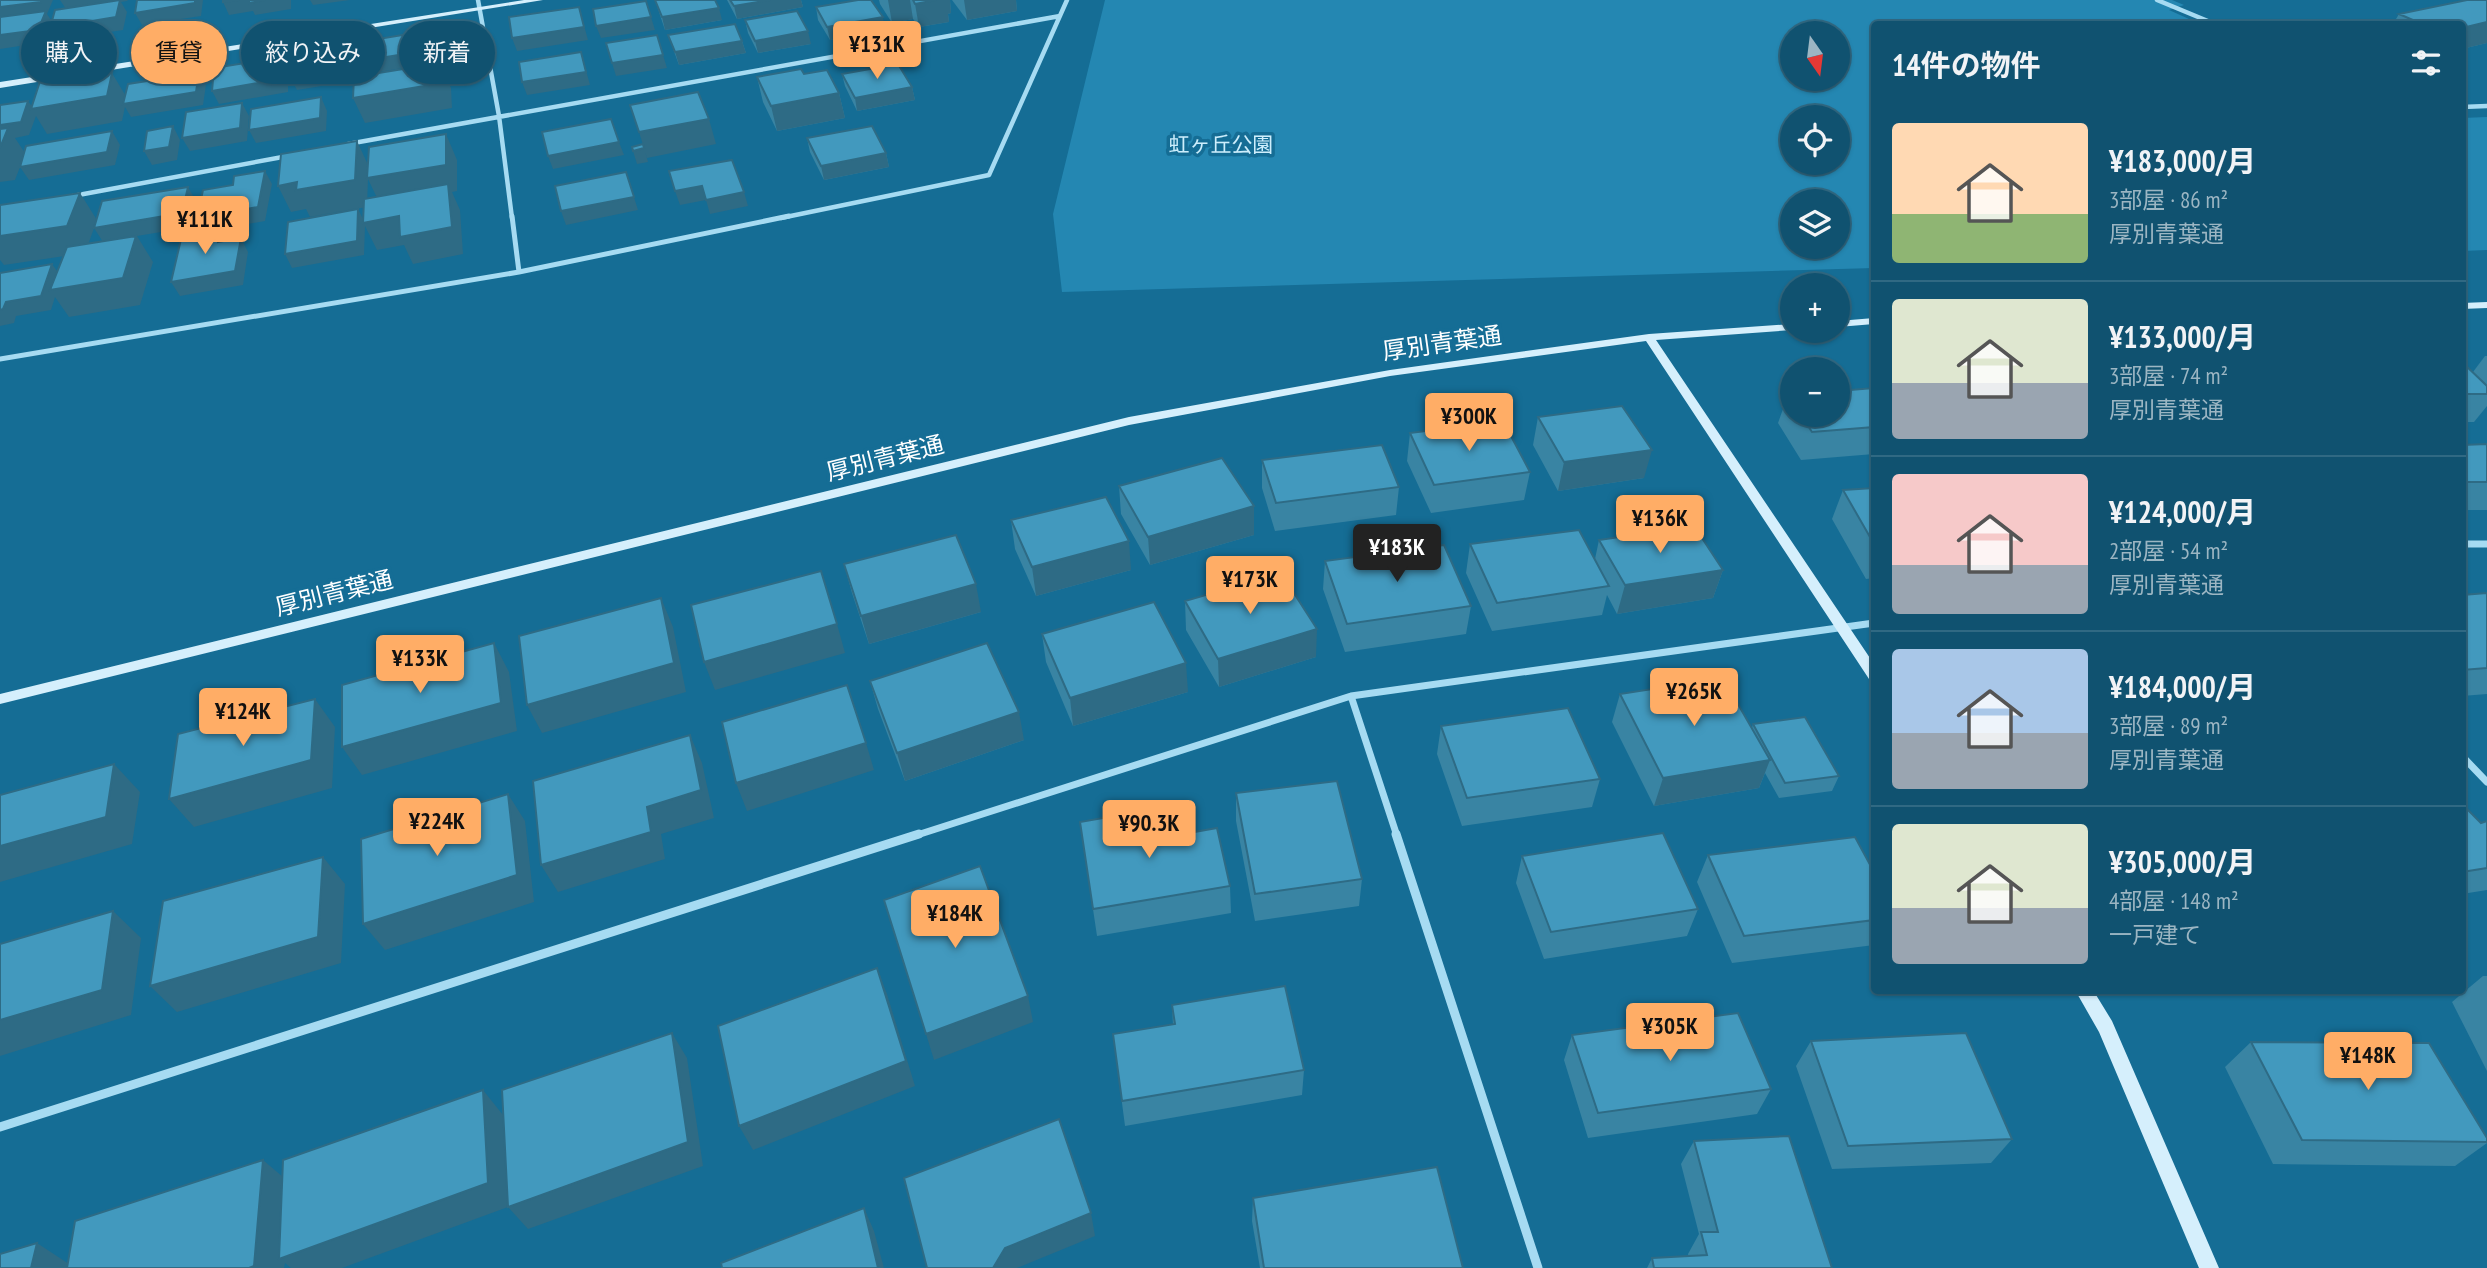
<!DOCTYPE html>
<html lang="ja">
<head>
<meta charset="utf-8">
<style>
  body { margin:0; font-family:"PT Sans Narrow","Noto Sans JP",sans-serif; background:#1e5c78; color:#f1f3f6; height:100vh; display:flex; flex-direction:column; font-size:26px; white-space:nowrap }
  * { box-sizing:border-box; margin:0 }
  p { font-size:23px; color:#9cb6c3 }
  .icon { flex:none; width:38px; height:38px; fill:none; stroke:currentColor; stroke-width:2; stroke-linecap:round; stroke-linejoin:round }
  .map { position:relative; flex:1; overflow:hidden }
  .side { position:absolute; left:1871px; top:21px; width:595px; height:973px; display:flex; flex-direction:column; background:#105270; border-radius:7px; box-shadow:0 2px 5px #0004,0 0 0 2px #306983 }
  .side>* { flex:none }
  .banner { position:absolute; left:21px; top:21px; width:665px; height:63px; display:flex; gap:14px }
  .needle { width:46px; rotate:166deg }
  .fabs { position:absolute; left:1780px; top:21px; display:grid; gap:14px }
  .fabs a { display:grid; place-items:center; width:70px; height:70px; border-radius:50%; background:#105270; box-shadow:0 2px 5px #0004,0 0 0 2px #306983; font-size:35px }
  .price { position:absolute; translate:-50% -60px; padding:0 16px; border-radius:7px; background:#ffad66; color:#111; font-size:23px; line-height:46px; filter:drop-shadow(0 2px 4px #0008) }
  .price::after { content:''; position:absolute; left:50%; top:42px; width:21px; height:16px; margin-left:-10px; background:inherit; clip-path:polygon(0 0,100% 0,50% 100%) }
  .price.on { background:#222; color:#fff }
  ul { padding:0; list-style:none }
  li { display:flex; align-items:center; gap:21px; height:175px; padding:0 21px }
  li+li { border-top:2px solid #306983 }
  li span { display:grid; place-items:center; flex:none; width:196px; height:140px; border-radius:7px; color:#555 }
  li>.icon { margin-inline-start:auto }
  span .icon { width:84px; height:84px; fill:#fffc; stroke-width:1 }
  li b { font-size:30px }
  h2 { display:flex; justify-content:space-between; align-items:center; height:84px; padding:0 21px; font-size:30px }
  .pill { padding:0 24px; border-radius:32px; background:#105270; box-shadow:0 2px 5px #0004,0 0 0 2px #306983; font-size:24px; line-height:63px }
  .pill.on { background:#ffad66; color:#111 }
  .map>svg:first-child { display:block }
  .green { fill:#2487b2; fill-rule:evenodd }
  .lines { fill:none; stroke-linecap:round; stroke-linejoin:round }
  .street-far3 { stroke:#a6dbf2; stroke-width:4.5 }
  .street-far2 { stroke:#a6dbf2; stroke-width:5 }
  .street-far1 { stroke:#a6dbf2; stroke-width:7 }
  .street { stroke:#a6dbf2; stroke-width:9 }
  .secondary { fill:#d5effc; fill-rule:evenodd }
  .wall { fill:#3984a3 }
  .shaded-wall { fill:#2e6b85 }
  .building { fill:#4299be; stroke:#2e6b85; stroke-width:2 }
  .labels { text-anchor:middle; dominant-baseline:central; stroke-width:7; stroke-linejoin:round; paint-order:stroke }
  .far-park-label { font-size:21px; fill:#cdeefc; stroke:#156d95 }
  .street-label { font-size:24px; fill:#fff; stroke:#156d95 }
</style>
</head>
<body>
<div class="map">
<svg width="2487" height="1268" viewBox="0 0 2487 1268">
  <rect width="100%" height="100%" fill="#156d95"/>
  <path class="green" d="M1105,0H2172L2184,5L2169,10L2200,24H1874V268L1062,292L1053,214ZM1792,33H1838V79H1792ZM1792,117H1838V163H1792ZM1792,201H1838V247H1792Z
    M2487,117V250L2462,251V118Z"/>
  <g class="lines">
    <path class="street-far3" d="M478,0L499,116L512,218
      M2157,0L2215,24
      M2462,107L2487,106
      M348,144L1060,16
      M73,196L288,156
      M781,218L989,175L1067,0"/>
    <path class="street-far2" d="M512,216L519,272
      M0,359L519,272L789,216"/>
    <path class="street-far1" d="M2462,544H2487
      M1351,696L1397,836
      M2462,756L2487,782
      M914,836L1351,696L1874,623"/>
    <path class="street" d="M1396,834L1538,1268
      M0,1127L919,834"/>
    <path class="secondary" d="M524,0H543L0,88V82Z
      M2487,302V308L2462,309V303Z
      M1874,318V324L1838,327V321Z
      M1792,324V330L1656,340L1874,664V680L1869,679L1646,341L1390,376L1129,425L0,704V694L1129,417L1390,370L1649,334Z
      M2075,990H2093L2112,1021L2219,1268H2199L2099,1032Z"/>
  </g>
  <path class="wall" d="M655,0L722,20L665,30Z
    M727,0H801L803,7L737,19Z
    M879,0H950L951,13L948,14L949,22L919,27L913,19L892,23L880,4Z
    M952,0H1016L1017,11L967,20Z
    M2487,0V43L2462,49V24H2393L2399,14Z
    M816,7L885,30L830,40L818,20Z
    M745,20L811,44L758,53L748,33Z
    M668,35L742,41L746,53L679,65Z
    M804,74L839,93L845,118L777,131L763,102L757,77Z
    M842,74L912,87L915,100L857,111L845,86Z
    M807,138L886,153L889,167L824,180L810,152Z
    M2485,356H2487V406L2474,422H2462V362L2473,372Z
    M1874,388V454L1801,460L1778,423L1788,395L1792,394V415H1838Z
    M1538,417L1644,478L1558,491L1533,445Z
    M1410,433L1530,472L1524,500L1431,513L1407,461Z
    M2487,444V510H2462V445Z
    M1262,460L1399,487L1396,515L1275,531L1262,488Z
    M1119,486L1254,506V535L1150,565L1121,514Z
    M1874,488V578L1866,579L1832,519L1843,490Z
    M1011,520L1131,570L1036,596L1015,549Z
    M1599,540L1723,570L1713,598L1617,614L1607,595L1602,615L1492,631L1466,573L1470,544L1595,559Z
    M1325,561L1471,606L1466,634L1345,652L1323,589Z
    M844,564L981,612L869,644L852,593Z
    M2487,593V694L2462,696V595Z
    M1185,601L1316,657L1219,687L1186,630Z
    M1042,634L1188,692L1073,726L1046,662Z
    M870,681L1024,740L905,781L878,709Z
    M1620,694L1752,728L1753,724L1839,776L1832,791L1779,798L1765,773L1759,788L1654,806L1612,722Z
    M1441,726L1600,779L1592,807L1462,826L1437,754Z
    M1236,793L1362,879L1359,906L1255,921L1236,821Z
    M2462,804L2481,823L2487,821V890L2462,894Z
    M1080,822L1166,837L1230,886L1231,913L1097,936Z
    M1708,855L1874,872V945L1732,963L1697,882Z
    M1522,856L1698,909L1687,936L1544,959L1516,883Z
    M2483,976H2487V1071L2452,1002Z
    M1172,1005L1304,1070L1302,1095L1125,1126L1113,1034L1173,1025Z
    M1572,1035L1771,1089L1757,1114L1588,1138L1564,1060Z
    M1811,1041L2012,1139L1991,1163L1832,1169L1796,1066Z
    M2251,1042L2487,1138V1143L2455,1166L2273,1164L2225,1067Z
    M1694,1141L1832,1268H1647L1652,1258L1689,1257L1688,1254L1699,1234L1681,1164Z
    M1253,1198L1463,1268H1260L1252,1221Z"/>
  <path class="shaded-wall" d="M41,0H53L47,14L53,23L66,9L60,0H128L127,1L121,2L127,12L123,30L57,40L51,29L46,42L0,49V7Z
    M195,0H203L201,16L142,25L135,13Z
    M239,0H291V9L255,15L253,11L229,15L223,2Z
    M310,0H350L313,5Z
    M770,0H801L803,7L737,19L734,6Z
    M888,0H910L913,19L892,23Z
    M936,0H950L951,13L948,14L949,22L919,27L915,4Z
    M964,0H1016L1017,11L967,20Z
    M579,7L588,40L517,51L512,38Z
    M719,8L722,20L665,30L662,17Z
    M651,17L655,30L601,38L596,26Z
    M883,17L885,30L830,40L827,27Z
    M2487,22V43L2462,49V28Z
    M445,28L450,40L453,60L379,72L374,59Z
    M808,31L811,44L758,53L755,41Z
    M329,34L334,47L335,59L296,66L290,53Z
    M742,41L746,53L679,65L675,52Z
    M352,46L358,59V80L297,90L290,77Z
    M581,52L590,85L527,95L522,82Z
    M663,55L667,68L616,76L612,63Z
    M282,57L288,70V92L219,104L212,91Z
    M440,63L451,88L452,108L365,123L353,98Z
    M74,64L89,89L112,73L127,98L199,73L206,85L203,105L131,117L125,107L122,121L47,134L36,116L29,135L15,138L25,153L112,131L120,145L115,165L29,180L20,167L15,180L0,182V125L28,101L33,108L70,80Z
    M912,87L915,100L857,111L855,98Z
    M839,93L845,118L777,131L771,106Z
    M321,97L327,111L326,131L256,143L249,130Z
    M242,103L249,116L247,141L190,151L182,138Z
    M709,119L716,144L647,158L639,132Z
    M173,126L180,140L177,160L152,165L144,151Z
    M446,134L457,160V191L452,192L460,210L463,254L413,264L404,245L377,250L365,226L364,255L292,268L285,254L358,209L365,223L399,216L452,227L380,204L368,179L367,207L310,217L306,209L291,212L278,186L357,141L369,167Z
    M619,142L624,155L553,169L548,156Z
    M644,148L648,162L637,164L633,151Z
    M886,153L889,167L824,180L821,166Z
    M265,171L272,184L265,221L220,229L228,243L218,242L205,231L197,218Z
    M626,172L638,210L566,225L561,211Z
    M702,186L706,200L680,205L675,191Z
    M188,187L196,201L191,227L137,236L153,262L140,305L69,317L55,297L51,310L16,316L14,323L0,326V310L6,302L52,264L62,278L103,242L94,228Z
    M744,192L748,206L710,214L706,200Z
    M80,193L97,220L85,253L4,265L0,260V234Z
    M241,238L248,252L243,285L180,296L171,282Z
    M1652,450L1644,478L1558,491L1564,462Z
    M1254,506V535L1150,565L1148,537Z
    M1129,541L1131,570L1036,596L1032,567Z
    M1723,570L1713,598L1617,614L1625,585Z
    M976,584L981,612L869,644L861,616Z
    M661,598L673,627L686,692L542,733L527,705Z
    M837,624L845,653L715,690L704,662Z
    M1317,629L1316,657L1219,687L1218,659Z
    M494,643L509,672L517,731L362,775L342,747Z
    M1186,663L1188,692L1073,726L1070,698Z
    M315,699L335,727L332,788L194,827L169,799Z
    M1019,712L1024,740L905,781L897,753Z
    M690,735L702,763L714,818L661,834L665,859L558,892L541,865Z
    M866,743L874,770L747,811L736,783Z
    M1770,760L1759,788L1654,806L1663,778Z
    M114,764L140,792L132,844L0,882V846Z
    M508,794L525,821L534,902L385,950L363,924Z
    M323,857L345,884L341,963L177,1012L150,986Z
    M113,911L141,938L131,1015L0,1056V1020Z
    M877,968L887,994L915,1086L753,1150L739,1126Z
    M1028,996L1033,1022L934,1060L926,1034Z
    M672,1033L687,1058L703,1166L528,1229L508,1207L342,1268H291L285,1263L284,1268H249L263,1160L290,1183L483,1090L503,1115Z
    M864,1208L874,1231L884,1268H878Z
    M1091,1213L1095,1236L1017,1268H993L1005,1248Z
    M37,1243L72,1266L71,1268H31Z"/>
  <path class="building" d="M0,0H41V2L0,7Z
    M120,0L116,17L50,28L55,10Z
    M137,0H195V3L135,13Z
    M223,0H239L223,2Z
    M249,0H265L249,3Z
    M655,0H715L719,8L662,17Z
    M730,0H770L734,6Z
    M858,0H871L883,17L827,27L816,7Z
    M913,0H936L915,4Z
    M2467,0H2487V22L2462,28V24H2422L2399,14Z
    M646,1L651,17L596,26L593,9Z
    M579,7L584,27L512,38L509,17Z
    M46,11L38,30L0,35V17Z
    M797,11L808,31L755,41L745,20Z
    M735,24L742,41L675,52L668,35Z
    M445,28L448,47L374,59L372,40Z
    M329,34V46L290,53V41Z
    M657,35L663,55L612,63L606,43Z
    M352,46V67L290,77L292,56Z
    M581,52L586,72L522,82L519,62Z
    M282,57L281,79L212,91L214,68Z
    M440,63L442,83L353,98L354,77Z
    M74,64L70,80L112,73L107,96L31,109L44,69Z
    M898,64L912,87L855,98L842,74Z
    M801,69L804,74L827,70L839,93L771,106L757,77Z
    M199,73L196,92L123,104L128,84Z
    M698,92L709,119L639,132L630,105Z
    M321,97L320,118L249,130L251,109Z
    M28,101L21,122L0,125V105Z
    M242,103L240,128L182,138L186,112Z
    M611,119L619,142L548,156L542,132Z
    M173,126L169,147L144,151L147,131Z
    M872,126L886,153L821,166L807,138Z
    M8,128L0,148V129Z
    M112,131L107,152L20,167L26,146Z
    M446,134V165L367,178L369,147Z
    M357,141L355,180L296,190L297,182L278,186L281,154Z
    M643,144L644,148L633,151L632,147Z
    M732,160L744,192L706,200L702,186L675,191L669,171Z
    M265,171L258,207L197,218L203,190L233,185L234,176Z
    M626,172L634,197L561,211L555,186Z
    M448,184L452,227L400,237L399,216L363,223L364,199Z
    M188,187L182,213L94,228L102,201Z
    M80,193L67,226L0,236V205Z
    M358,209L357,241L285,254L288,222Z
    M220,229L218,242L241,238L235,271L171,282L182,235Z
    M136,236L123,278L50,290L67,247Z
    M52,264L41,296L6,302L3,309L0,310V273Z
    M2462,362L2487,386V394H2462Z
    M1874,388V427L1812,432L1801,415H1838V391Z
    M1792,394V401L1788,395Z
    M1622,406L1652,450L1564,462L1538,417Z
    M1503,421L1530,472L1434,485L1410,433Z
    M2487,444V482H2462V445Z
    M1382,445L1399,487L1276,503L1262,460Z
    M1222,458L1254,506L1148,537L1119,486Z
    M1874,488V544L1843,490Z
    M1106,497L1129,541L1032,567L1011,520Z
    M1694,526L1723,570L1625,585L1599,540Z
    M1579,530L1609,586L1497,603L1470,544Z
    M956,535L976,584L861,616L844,564Z
    M1444,545L1471,606L1347,624L1325,561Z
    M821,571L837,624L704,662L691,605Z
    M1281,573L1317,629L1218,659L1185,601Z
    M2487,593V668L2462,670V595Z
    M661,598L674,663L527,705L519,636Z
    M1154,602L1186,663L1070,698L1042,634Z
    M494,643L501,703L342,747V685Z
    M987,643L1019,712L897,753L870,681Z
    M1723,678L1770,760L1663,778L1620,694Z
    M847,685L866,743L736,783L722,722Z
    M315,699L311,760L169,799L178,734Z
    M1568,708L1600,779L1467,798L1441,726Z
    M1805,717L1839,776L1785,783L1753,724Z
    M690,735L701,790L647,807L651,832L541,865L533,781Z
    M114,764L106,817L0,846V795Z
    M1337,781L1362,879L1255,894L1236,793Z
    M508,794L517,875L363,924L361,839Z
    M2462,804L2481,823L2487,821V868L2462,872Z
    M1160,808L1166,837L1217,828L1230,886L1093,909L1080,822Z
    M1663,833L1698,909L1551,932L1522,856Z
    M1855,837L1874,872V920L1744,936L1708,855Z
    M323,857L318,937L150,986L163,901Z
    M980,866L1028,996L926,1034L884,900Z
    M113,911L102,990L0,1020V944Z
    M877,968L906,1061L739,1126L718,1026Z
    M1285,986L1304,1070L1122,1101L1113,1034L1175,1024L1172,1005Z
    M1738,1013L1771,1089L1598,1113L1572,1035Z
    M672,1033L688,1142L508,1207L502,1090Z
    M1966,1033L2012,1139L1848,1146L1811,1041Z
    M2251,1042L2429,1043L2487,1138V1142L2302,1140Z
    M483,1090L488,1183L279,1259L283,1160Z
    M1059,1119L1091,1213L1005,1248L993,1268H927L904,1178Z
    M1789,1136L1832,1268H1654L1652,1258L1707,1255L1701,1232H1718L1694,1141Z
    M263,1160L254,1266L249,1268H67L75,1221Z
    M1437,1167L1463,1268H1264L1253,1198Z
    M864,1208L878,1268H722L721,1263Z
    M37,1243L31,1268H0V1254Z"/>
  <g class="labels">
    <g class="far-park-label">
      <text x="1221" y="144">虹ヶ丘公園</text>
    </g>
    <g class="street-label">
      <text transform="translate(1442 343) rotate(-8)">厚別青葉通</text>
      <text transform="translate(885 458) rotate(-14)">厚別青葉通</text>
      <text transform="translate(334 593) rotate(-14)">厚別青葉通</text>
    </g>
  </g>
</svg>
<div class="fabs">
<a><svg class="needle" viewBox="-14 -14 28 28"><path d="M0-13l5 13h-10z" fill="#e53935"/><path d="M0 13l5-13h-10z" fill="#9cb6c3"/></svg></a>
<a><svg class="icon" aria-label="locate" viewBox="0 0 24 24"><circle cx="12" cy="12" r="6"/><path d="M12 2v4M12 18v4M2 12h4M18 12h4"/></svg></a>
<a><svg class="icon" aria-label="layers" viewBox="0 0 24 24"><path d="M12 4l9 5-9 5-9-5zM3 14l9 5 9-5"/></svg></a>
<a>+</a>
<a>−</a>
</div>
<b class="price" style="left:877px;top:81px">¥131K</b>
<b class="price" style="left:205px;top:256px">¥111K</b>
<b class="price" style="left:1469px;top:453px">¥300K</b>
<b class="price" style="left:1660px;top:555px">¥136K</b>
<b class="price on" style="left:1397px;top:584px">¥183K</b>
<b class="price" style="left:1250px;top:616px">¥173K</b>
<b class="price" style="left:420px;top:695px">¥133K</b>
<b class="price" style="left:1694px;top:728px">¥265K</b>
<b class="price" style="left:243px;top:748px">¥124K</b>
<b class="price" style="left:437px;top:858px">¥224K</b>
<b class="price" style="left:1149px;top:860px">¥90.3K</b>
<b class="price" style="left:955px;top:950px">¥184K</b>
<b class="price" style="left:1670px;top:1063px">¥305K</b>
<b class="price" style="left:2368px;top:1092px">¥148K</b>
<div class="banner">
<a class="pill">購入</a>
<a class="pill on">賃貸</a>
<a class="pill">絞り込み</a>
<a class="pill">新着</a>
</div>
<section class="side">
<h2>14件の物件<svg class="icon" aria-label="filters" viewBox="0 0 24 24"><path d="M4 7h16M4 17h16"/><circle cx="9" cy="7" r="2"/><circle cx="15" cy="17" r="2"/></svg></h2>
<ul>
<li><span style="background:linear-gradient(#ffd9b3 65%,#8fb573 0)"><svg class="icon" aria-label="home" viewBox="0 0 24 24"><path d="M3 11l9-7 9 7M6 9v11h12V9"/></svg></span><div><b>¥183,000/月</b><p>3部屋 · 86 m²</p><p>厚別青葉通</p></div></li>
<li><span style="background:linear-gradient(#dfe7d0 60%,#9aa5b1 0)"><svg class="icon" aria-label="home" viewBox="0 0 24 24"><path d="M3 11l9-7 9 7M6 9v11h12V9"/></svg></span><div><b>¥133,000/月</b><p>3部屋 · 74 m²</p><p>厚別青葉通</p></div></li>
<li><span style="background:linear-gradient(#f6c9c9 65%,#9aa5b1 0)"><svg class="icon" aria-label="home" viewBox="0 0 24 24"><path d="M3 11l9-7 9 7M6 9v11h12V9"/></svg></span><div><b>¥124,000/月</b><p>2部屋 · 54 m²</p><p>厚別青葉通</p></div></li>
<li><span style="background:linear-gradient(#a9c7e8 60%,#9aa5b1 0)"><svg class="icon" aria-label="home" viewBox="0 0 24 24"><path d="M3 11l9-7 9 7M6 9v11h12V9"/></svg></span><div><b>¥184,000/月</b><p>3部屋 · 89 m²</p><p>厚別青葉通</p></div></li>
<li><span style="background:linear-gradient(#dfe7d0 60%,#9aa5b1 0)"><svg class="icon" aria-label="home" viewBox="0 0 24 24"><path d="M3 11l9-7 9 7M6 9v11h12V9"/></svg></span><div><b>¥305,000/月</b><p>4部屋 · 148 m²</p><p>一戸建て</p></div></li>
</ul>
</section>
</div>
</body>
</html>
